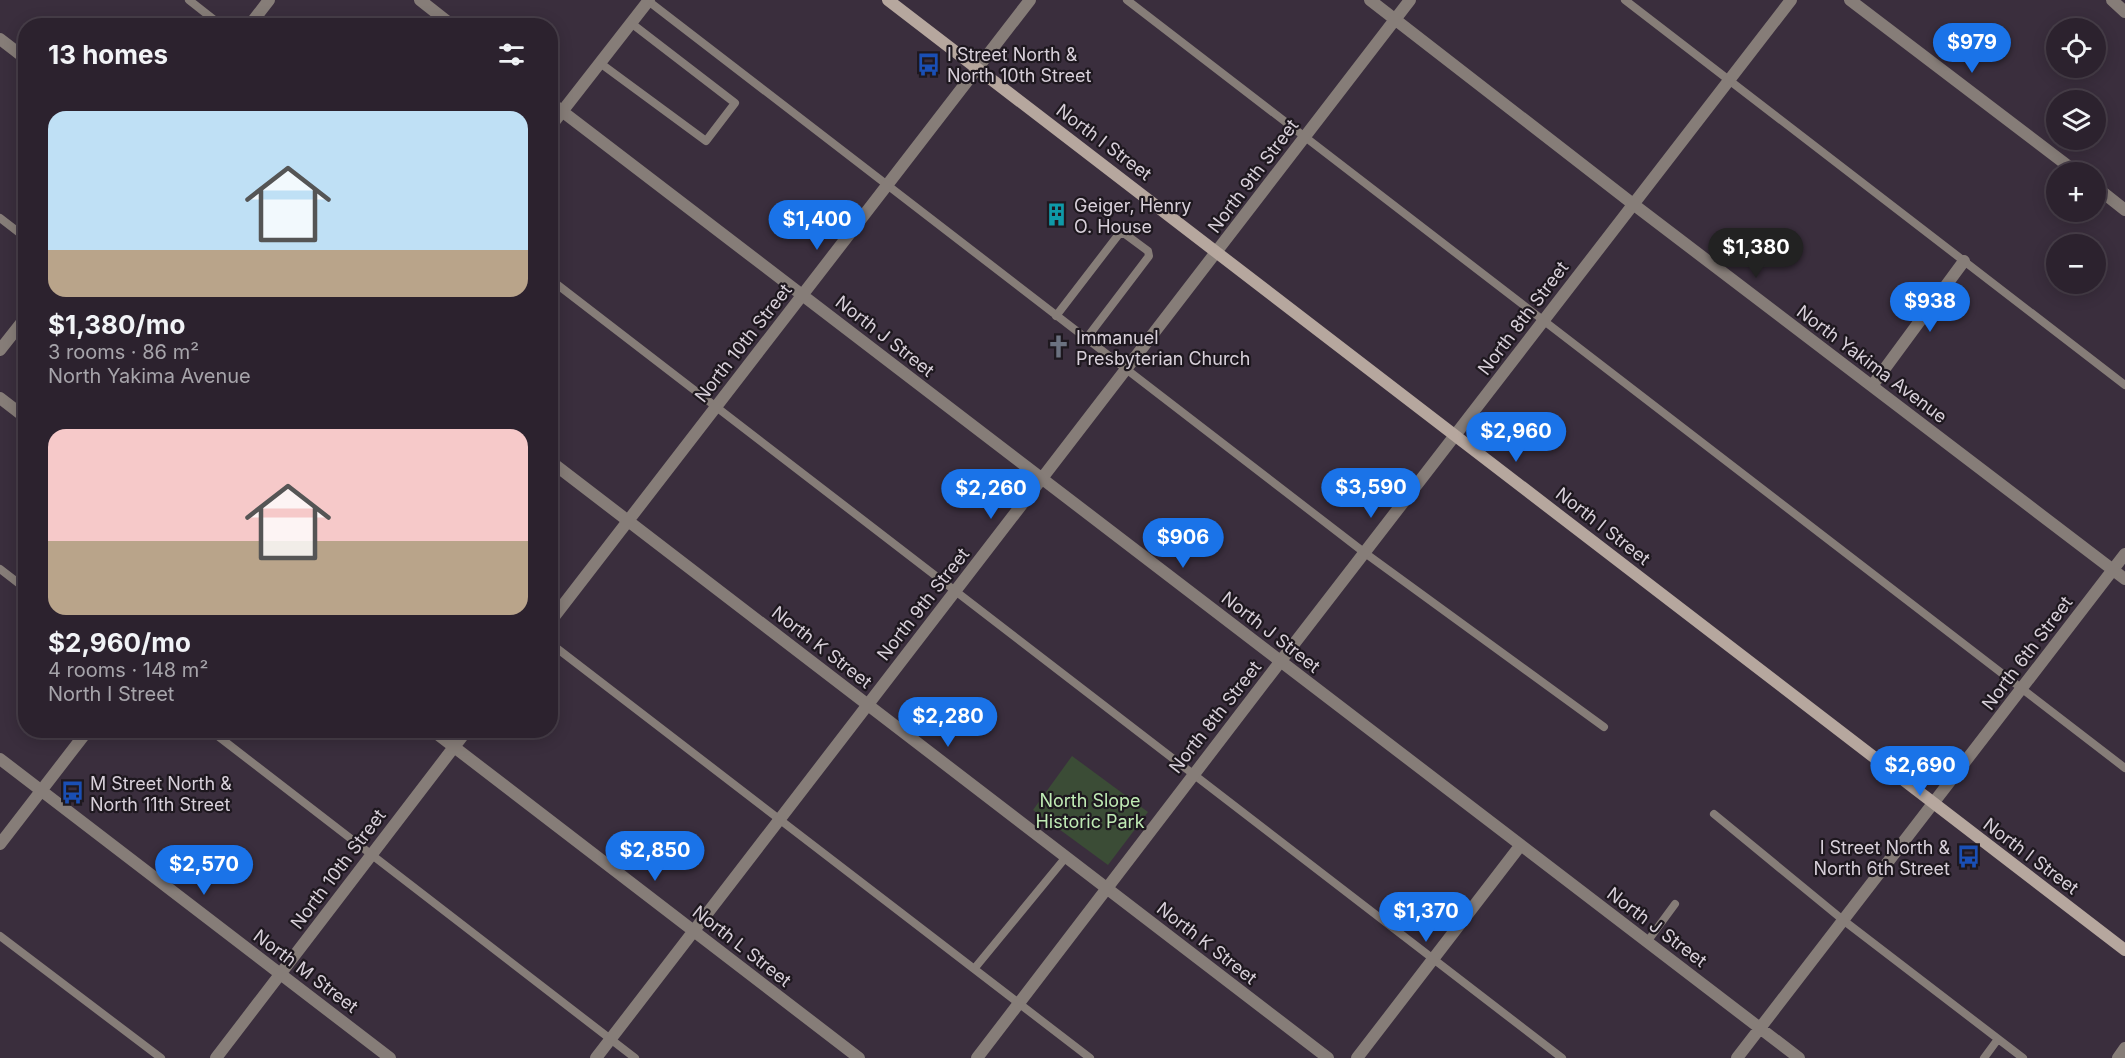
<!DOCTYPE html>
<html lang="en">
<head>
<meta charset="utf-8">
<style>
  body { margin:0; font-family:Inter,sans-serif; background:#342a36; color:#f1f3f6; height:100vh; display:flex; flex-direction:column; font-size:22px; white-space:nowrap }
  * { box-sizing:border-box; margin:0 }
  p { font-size:20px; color:#a6a4aa }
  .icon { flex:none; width:33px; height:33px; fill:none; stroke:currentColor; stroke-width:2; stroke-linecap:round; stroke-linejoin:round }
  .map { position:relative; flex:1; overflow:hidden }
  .details { position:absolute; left:18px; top:18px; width:540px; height:720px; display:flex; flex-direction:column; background:#2c222e; border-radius:24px; box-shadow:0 3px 15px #0003,0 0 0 2px #483f4a }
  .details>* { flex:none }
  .fabs { position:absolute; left:2046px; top:18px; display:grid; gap:12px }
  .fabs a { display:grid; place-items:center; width:60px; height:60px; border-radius:50%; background:#2c222e; box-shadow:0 3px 15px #0003,0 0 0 2px #483f4a; font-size:30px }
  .price { position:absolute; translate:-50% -51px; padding:0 14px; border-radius:21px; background:#1a73e8; color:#fff; font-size:20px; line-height:39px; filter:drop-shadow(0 2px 3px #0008) }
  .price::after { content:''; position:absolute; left:50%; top:36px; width:18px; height:14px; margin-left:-9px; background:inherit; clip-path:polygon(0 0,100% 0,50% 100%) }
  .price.active { background:#222; color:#fff }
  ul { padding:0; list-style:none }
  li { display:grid; align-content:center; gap:12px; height:318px; padding:0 30px }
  li span { display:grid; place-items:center; height:186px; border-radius:18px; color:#555 }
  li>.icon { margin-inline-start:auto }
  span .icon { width:108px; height:108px; fill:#fffc; stroke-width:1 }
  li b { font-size:26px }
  h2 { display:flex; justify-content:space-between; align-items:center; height:72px; padding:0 30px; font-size:26px }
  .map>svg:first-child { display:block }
  .green { fill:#3b4c36 }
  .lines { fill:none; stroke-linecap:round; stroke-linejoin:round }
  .service { stroke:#867d78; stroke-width:8 }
  .minor { stroke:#867d78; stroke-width:12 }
  .tertiary { stroke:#867d78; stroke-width:12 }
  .secondary { stroke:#b6a79e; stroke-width:12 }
  .labels { text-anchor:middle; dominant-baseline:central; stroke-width:4.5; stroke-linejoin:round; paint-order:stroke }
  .poi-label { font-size:18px; fill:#d8d0da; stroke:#1e181f; text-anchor:start }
  .street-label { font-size:18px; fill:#d8d0da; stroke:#1e181f }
  .park-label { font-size:18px; fill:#c0ebb5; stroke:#1e181f }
</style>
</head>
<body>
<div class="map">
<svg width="2125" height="1058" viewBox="0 0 2125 1058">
  <rect width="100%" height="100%" fill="#3a2e3d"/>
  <path class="green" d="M1072,756L1148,812L1108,865L1033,810Z"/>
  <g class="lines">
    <path class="service" d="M189,0L222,26
      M647,0L1365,553L1604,727
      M1127,0L2125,768
      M1625,0L2125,385
      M600,63L706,141L735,103L631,23
      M0,218L26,238
      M550,279L1562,1058
      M1056,316L1119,234H1125L1148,251L1149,256L1086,339
      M0,569L26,589
      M550,643L1090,1058
      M210,730L635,1058
      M1714,814L1843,920L2023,1058
      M0,936L161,1058
      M1647,942L1675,904
      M974,969L1066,857
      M1984,1058L1998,1039"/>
    <path class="minor" d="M420,0L453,26
      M1370,0L1633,204L2125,579
      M1850,0L2076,172
      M249,26L269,0
      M0,39L26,59
      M550,102L1799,1058
      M550,127L649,0
      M2096,187L2125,210
      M0,350L26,317
      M1872,386L1964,261
      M0,398L26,418
      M550,461L1328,1058
      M550,622L1030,0
      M432,730L859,1058
      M0,759L390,1058
      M0,844L88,730
      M216,1058L467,730
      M596,1058L1410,0
      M977,1058L1280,662L1791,0
      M1357,1058L1520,846
      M1737,1058L2125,554
      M2118,1058L2125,1048"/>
    <path class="tertiary" d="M2112,0L2125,12"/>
    <path class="secondary" d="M888,0L2125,950"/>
  </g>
  <defs>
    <symbol id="bus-bare" viewBox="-9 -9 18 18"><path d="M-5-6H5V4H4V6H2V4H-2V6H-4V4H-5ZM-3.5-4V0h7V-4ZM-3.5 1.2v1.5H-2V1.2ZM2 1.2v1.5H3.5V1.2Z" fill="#1a4fb4" stroke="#1e181f" stroke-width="2.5" paint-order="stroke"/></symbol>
    <symbol id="building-bare" viewBox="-9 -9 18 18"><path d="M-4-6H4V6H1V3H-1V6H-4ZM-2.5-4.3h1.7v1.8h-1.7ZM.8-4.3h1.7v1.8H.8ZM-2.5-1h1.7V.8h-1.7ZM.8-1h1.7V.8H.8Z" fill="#0f9aa8" stroke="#1e181f" stroke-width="2.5" paint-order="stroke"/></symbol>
    <symbol id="church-bare" viewBox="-9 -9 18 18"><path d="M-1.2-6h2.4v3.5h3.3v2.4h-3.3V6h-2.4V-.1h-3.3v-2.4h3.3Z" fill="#6b7280" stroke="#1e181f" stroke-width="2.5" paint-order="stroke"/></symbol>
  </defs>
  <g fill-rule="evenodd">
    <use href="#bus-bare" x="912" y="48" width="33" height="33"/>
    <use href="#building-bare" x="1040" y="198" width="33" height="33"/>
    <use href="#church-bare" x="1042" y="330" width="33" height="33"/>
    <use href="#bus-bare" x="56" y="776" width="33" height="33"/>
    <use href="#bus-bare" x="1952" y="840" width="33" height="33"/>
  </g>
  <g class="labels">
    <g class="poi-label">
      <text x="947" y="54">I Street North &amp;<tspan x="947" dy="21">North 10th Street</tspan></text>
      <text x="1074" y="205">Geiger, Henry<tspan x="1074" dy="21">O. House</tspan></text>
      <text x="1076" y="337">Immanuel<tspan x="1076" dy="21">Presbyterian Church</tspan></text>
      <text x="90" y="783">M Street North &amp;<tspan x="90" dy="21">North 11th Street</tspan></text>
      <text x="1950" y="847" text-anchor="end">I Street North &amp;<tspan x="1950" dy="21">North 6th Street</tspan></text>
    </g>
    <g class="street-label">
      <text transform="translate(1104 142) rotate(37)">North I Street</text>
      <text transform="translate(1253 176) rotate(-53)">North 9th Street</text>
      <text transform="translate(1523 318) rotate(-53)">North 8th Street</text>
      <text transform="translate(885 336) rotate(38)">North J Street</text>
      <text transform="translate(743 343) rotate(-52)">North 10th Street</text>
      <text transform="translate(1872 364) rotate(37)">North Yakima Avenue</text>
      <text transform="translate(1603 526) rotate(38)">North I Street</text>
      <text transform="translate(923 604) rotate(-52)">North 9th Street</text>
      <text transform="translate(1271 632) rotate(38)">North J Street</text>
      <text transform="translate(822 647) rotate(38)">North K Street</text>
      <text transform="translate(2027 653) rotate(-53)">North 6th Street</text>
      <text transform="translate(1215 717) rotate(-52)">North 8th Street</text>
      <text transform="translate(2031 856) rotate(37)">North I Street</text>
      <text transform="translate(338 869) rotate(-53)">North 10th Street</text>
      <text transform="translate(1657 927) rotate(37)">North J Street</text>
      <text transform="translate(1207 943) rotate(38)">North K Street</text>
      <text transform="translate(742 946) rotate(38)">North L Street</text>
      <text transform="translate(306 971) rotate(37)">North M Street</text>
    </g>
    <g class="park-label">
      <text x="1090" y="800">North Slope<tspan x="1090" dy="21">Historic Park</tspan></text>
    </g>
  </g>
</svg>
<div class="fabs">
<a><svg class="icon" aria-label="locate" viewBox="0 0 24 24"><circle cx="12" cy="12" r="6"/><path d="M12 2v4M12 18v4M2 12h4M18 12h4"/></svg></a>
<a><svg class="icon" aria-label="layers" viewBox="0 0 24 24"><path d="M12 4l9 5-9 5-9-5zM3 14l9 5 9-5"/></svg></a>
<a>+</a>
<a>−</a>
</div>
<b class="price" style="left:1972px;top:74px">$979</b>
<b class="price" style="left:817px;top:251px">$1,400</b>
<b class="price active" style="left:1756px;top:279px">$1,380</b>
<b class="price" style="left:1930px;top:333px">$938</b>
<b class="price" style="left:1516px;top:463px">$2,960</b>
<b class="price" style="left:1371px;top:519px">$3,590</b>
<b class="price" style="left:991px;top:520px">$2,260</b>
<b class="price" style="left:1183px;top:569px">$906</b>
<b class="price" style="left:948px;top:748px">$2,280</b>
<b class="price" style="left:1920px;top:797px">$2,690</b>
<b class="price" style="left:655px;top:882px">$2,850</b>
<b class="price" style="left:204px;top:896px">$2,570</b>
<b class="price" style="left:1426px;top:943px">$1,370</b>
<section class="details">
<h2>13 homes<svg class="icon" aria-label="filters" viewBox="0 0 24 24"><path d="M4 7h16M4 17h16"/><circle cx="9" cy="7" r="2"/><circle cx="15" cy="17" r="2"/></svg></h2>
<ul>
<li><span style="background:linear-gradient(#bfe0f5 75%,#b9a48a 0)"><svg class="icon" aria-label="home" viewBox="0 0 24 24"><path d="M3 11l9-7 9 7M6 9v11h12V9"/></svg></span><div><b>$1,380/mo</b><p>3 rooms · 86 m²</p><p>North Yakima Avenue</p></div></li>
<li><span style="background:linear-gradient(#f6c9c9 60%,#b9a48a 0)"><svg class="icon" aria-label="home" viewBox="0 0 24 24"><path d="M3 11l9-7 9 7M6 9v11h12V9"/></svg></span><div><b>$2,960/mo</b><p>4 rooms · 148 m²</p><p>North I Street</p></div></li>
</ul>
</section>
</div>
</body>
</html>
